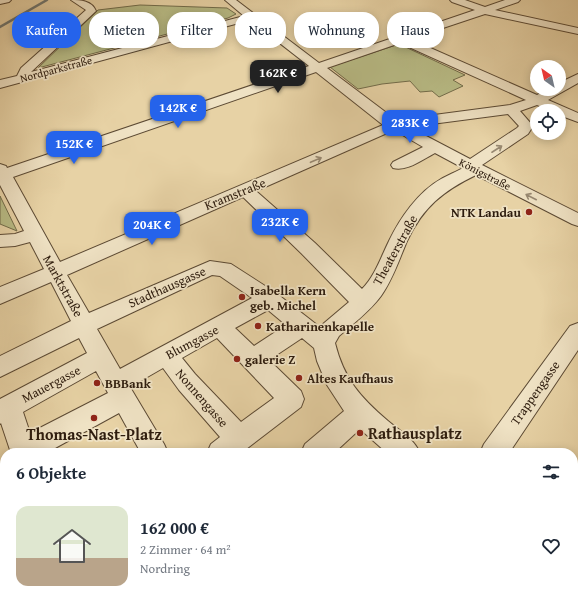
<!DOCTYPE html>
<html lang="de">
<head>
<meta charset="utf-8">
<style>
  body { margin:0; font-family:"Gentium Book Plus",serif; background:#f2f2f3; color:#1f2937; height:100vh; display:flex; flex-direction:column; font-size:15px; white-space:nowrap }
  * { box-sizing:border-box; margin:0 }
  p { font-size:13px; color:#747a83 }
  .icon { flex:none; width:22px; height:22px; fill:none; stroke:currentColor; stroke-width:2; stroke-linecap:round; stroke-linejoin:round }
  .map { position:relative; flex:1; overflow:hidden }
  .panel { position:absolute; left:0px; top:448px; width:578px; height:156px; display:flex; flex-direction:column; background:#fff; border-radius:16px 16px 0 0; box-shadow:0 2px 10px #0003 }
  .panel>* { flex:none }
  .banner { position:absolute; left:12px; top:12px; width:554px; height:36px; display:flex; gap:8px }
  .needle { width:26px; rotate:326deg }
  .buttons { position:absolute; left:530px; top:60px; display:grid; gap:8px }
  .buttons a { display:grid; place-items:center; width:36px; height:36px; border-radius:50%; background:#fff; box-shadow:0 2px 10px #0003; font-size:20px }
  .price { position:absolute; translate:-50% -34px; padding:0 9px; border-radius:8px; background:#2563eb; color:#fff; font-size:13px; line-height:26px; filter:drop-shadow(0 1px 2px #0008) }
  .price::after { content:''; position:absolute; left:50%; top:24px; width:12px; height:9px; margin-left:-6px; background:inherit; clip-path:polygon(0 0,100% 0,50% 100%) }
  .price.selected { background:#222; color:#fff }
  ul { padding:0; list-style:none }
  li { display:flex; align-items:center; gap:12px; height:100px; padding:0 16px }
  li span { display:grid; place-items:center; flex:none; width:112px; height:80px; border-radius:12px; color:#555 }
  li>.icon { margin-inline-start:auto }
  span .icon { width:48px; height:48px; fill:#fffc; stroke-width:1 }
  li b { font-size:17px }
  h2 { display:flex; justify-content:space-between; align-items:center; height:48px; padding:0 16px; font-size:17px }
  .tag { padding:0 14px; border-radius:16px; background:#fff; box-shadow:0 2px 10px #0003; font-size:14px; line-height:36px }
  .tag.selected { background:#2563eb; color:#fff }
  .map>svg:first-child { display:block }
  .green { fill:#b8bb85; stroke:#726c4a }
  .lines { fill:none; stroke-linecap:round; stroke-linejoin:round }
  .stream { stroke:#707771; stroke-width:2.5 }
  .minor-casing { stroke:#5c4a34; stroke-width:2 }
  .minor { fill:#efe2c4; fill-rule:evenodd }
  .oneway { stroke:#988972 }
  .poi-dot { fill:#8f2418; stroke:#efe2c4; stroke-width:1.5 }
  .labels { text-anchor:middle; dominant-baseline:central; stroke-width:3.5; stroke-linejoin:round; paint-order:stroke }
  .far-street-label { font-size:11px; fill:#2d1c0e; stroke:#efe2c4 }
  .street-label { font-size:13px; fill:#2d1c0e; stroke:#efe2c4 }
  .poi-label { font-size:13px; font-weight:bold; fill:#2d1c0e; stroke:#efe2c4; text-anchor:start }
  .near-poi-label { font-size:16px; font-weight:bold; fill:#2d1c0e; stroke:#efe2c4; text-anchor:start }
</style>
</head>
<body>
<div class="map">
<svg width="578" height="604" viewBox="0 0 578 604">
  <rect width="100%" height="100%" fill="#e7d2a5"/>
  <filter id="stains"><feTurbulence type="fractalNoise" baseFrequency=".005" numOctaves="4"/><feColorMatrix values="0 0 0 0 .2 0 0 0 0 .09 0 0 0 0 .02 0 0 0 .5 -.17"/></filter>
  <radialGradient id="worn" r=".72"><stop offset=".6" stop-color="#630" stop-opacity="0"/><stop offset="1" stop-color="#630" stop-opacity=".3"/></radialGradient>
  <path class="green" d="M140,5L227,8L236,14L228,18L38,68L98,10Z
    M399,44L465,75L453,80L463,86L439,97L432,91L420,92L410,81L382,84L358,89L330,67Z
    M0,196L17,231L0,224Z"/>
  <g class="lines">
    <path class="stream" d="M0,27L47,0"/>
    <defs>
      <path id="minor" d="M0,0H11L9,2L0,4Z
        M71,0C81,0 92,1 96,11L31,72L244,16L225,0H236L319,63L475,10L452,2L450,0H465L485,7L505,0H520L518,2L495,10L578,28V34L485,14L410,39L537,95L548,89H559V83L578,74V83L548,100L578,113V122L559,115V111H551L537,105L520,111L533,126L528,134L482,165L578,213V226L572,224L476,175C443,191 423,207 407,241C399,260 393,279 381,296C370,311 353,324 339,336L335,343C344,379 360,397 388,421C400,431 414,439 420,453H387L360,429L334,453H301L305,444L344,411L327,385L317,361L314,348L302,338L269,360L301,391L304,399L301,407L241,453H207L211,444L220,437L179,390L163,368L130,387L164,444L168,453H141L119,413L46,453H11L1,423L0,424V399L87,353L79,338L0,377V356L71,321L51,282L0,304V287L44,269L30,242L15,246L0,247V235L15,234L24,231L0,185V164L6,166L7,168L309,66L250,20L0,88V80L17,76L21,68L86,10ZM400,43L526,100L510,105L396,120L327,68ZM316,72L383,125L60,262L13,177ZM508,114L519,126L517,128L470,159L409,127ZM394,130L423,147L393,162L391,165L393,168C407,172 423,159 435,153L463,168C456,172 448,175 441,179C418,192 400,218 389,241C381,257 375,276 362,289L315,243L256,191ZM243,197L301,253L349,302L323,324L321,328L276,293L231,264L210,261L89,313L67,275ZM212,275L220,276L252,298L120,369L97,329ZM268,310L286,325L254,346L235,328ZM217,338L274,398L241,422L195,374L182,358ZM96,371L108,393L30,433L23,412Z
        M578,323V350L509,453H480L484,444L570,326Z
        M5,524V555L0,557V526Z
        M573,562L578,564V596L573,594Z
        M65,599H102L100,604H63Z
        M227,599H260L262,604H229Z
        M516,599H549L547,604H514Z"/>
    </defs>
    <use href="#minor" class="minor-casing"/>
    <use href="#minor" class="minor"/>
  </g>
  <defs><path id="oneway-shaft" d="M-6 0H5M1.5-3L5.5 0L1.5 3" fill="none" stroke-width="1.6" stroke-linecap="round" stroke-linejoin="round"/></defs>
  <g class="oneway">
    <use href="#oneway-shaft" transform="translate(497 149) rotate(-33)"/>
    <use href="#oneway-shaft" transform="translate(316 160) rotate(-23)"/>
    <use href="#oneway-shaft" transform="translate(531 197) rotate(-153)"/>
  </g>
  <g class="poi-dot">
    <circle cx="529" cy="212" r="4"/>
    <circle cx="242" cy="297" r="4"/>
    <circle cx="258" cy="326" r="4"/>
    <circle cx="237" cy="359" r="4"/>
    <circle cx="299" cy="378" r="4"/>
    <circle cx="97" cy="383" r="4"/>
    <circle cx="94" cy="418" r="4"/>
    <circle cx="360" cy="433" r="4"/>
  </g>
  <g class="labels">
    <g class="far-street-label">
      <text transform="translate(56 69) rotate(-15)">Nordparkstraße</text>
      <text transform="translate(485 174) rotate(27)">Königstraße</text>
    </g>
    <g class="street-label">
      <text transform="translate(235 194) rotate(-22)">Kramstraße</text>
      <text transform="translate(395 250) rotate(-61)">Theaterstraße</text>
      <text transform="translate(63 286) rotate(61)">Marktstraße</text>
      <text transform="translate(167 287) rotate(-24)">Stadthausgasse</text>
      <text transform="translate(192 342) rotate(-28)">Blumgasse</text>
      <text transform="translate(51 384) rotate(-28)">Mauergasse</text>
      <text transform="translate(535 393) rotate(-55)">Trappengasse</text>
      <text transform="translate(202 398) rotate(49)">Nonnengasse</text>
    </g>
    <g class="poi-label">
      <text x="521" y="212" text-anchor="end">NTK Landau</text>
      <text x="250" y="290">Isabella Kern<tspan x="250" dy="15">geb. Michel</tspan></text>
      <text x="266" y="326">Katharinenkapelle</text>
      <text x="245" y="359">galerie Z</text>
      <text x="307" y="378">Altes Kaufhaus</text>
      <text x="105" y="383">BBBank</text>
    </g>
    <g class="near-poi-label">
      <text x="368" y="433">Rathausplatz</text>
      <text x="94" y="434" text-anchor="middle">Thomas-Nast-Platz</text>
    </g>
  </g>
  <rect width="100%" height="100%" filter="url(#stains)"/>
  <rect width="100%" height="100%" fill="url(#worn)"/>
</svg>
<div class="buttons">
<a><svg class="needle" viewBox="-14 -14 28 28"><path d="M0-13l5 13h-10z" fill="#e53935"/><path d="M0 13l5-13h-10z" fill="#747a83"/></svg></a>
<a><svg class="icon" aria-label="locate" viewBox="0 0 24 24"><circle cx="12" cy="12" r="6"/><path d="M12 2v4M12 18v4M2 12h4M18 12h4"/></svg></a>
</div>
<b class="price selected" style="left:278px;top:94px">162K €</b>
<b class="price" style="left:178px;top:129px">142K €</b>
<b class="price" style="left:410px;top:144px">283K €</b>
<b class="price" style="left:74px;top:165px">152K €</b>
<b class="price" style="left:280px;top:243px">232K €</b>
<b class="price" style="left:152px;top:246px">204K €</b>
<div class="banner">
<a class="tag selected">Kaufen</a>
<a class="tag">Mieten</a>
<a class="tag">Filter</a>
<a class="tag">Neu</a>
<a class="tag">Wohnung</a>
<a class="tag">Haus</a>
</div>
<section class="panel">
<h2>6 Objekte<svg class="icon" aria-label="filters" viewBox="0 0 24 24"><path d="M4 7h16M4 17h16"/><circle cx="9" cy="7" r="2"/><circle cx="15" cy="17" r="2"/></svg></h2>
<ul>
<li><span style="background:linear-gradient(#dfe7d0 65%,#b9a48a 0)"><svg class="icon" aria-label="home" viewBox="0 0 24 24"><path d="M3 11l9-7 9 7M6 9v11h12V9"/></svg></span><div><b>162 000 €</b><p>2 Zimmer · 64 m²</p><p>Nordring</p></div><svg class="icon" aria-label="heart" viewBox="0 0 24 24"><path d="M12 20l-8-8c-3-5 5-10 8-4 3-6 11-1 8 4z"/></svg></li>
</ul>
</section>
</div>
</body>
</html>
